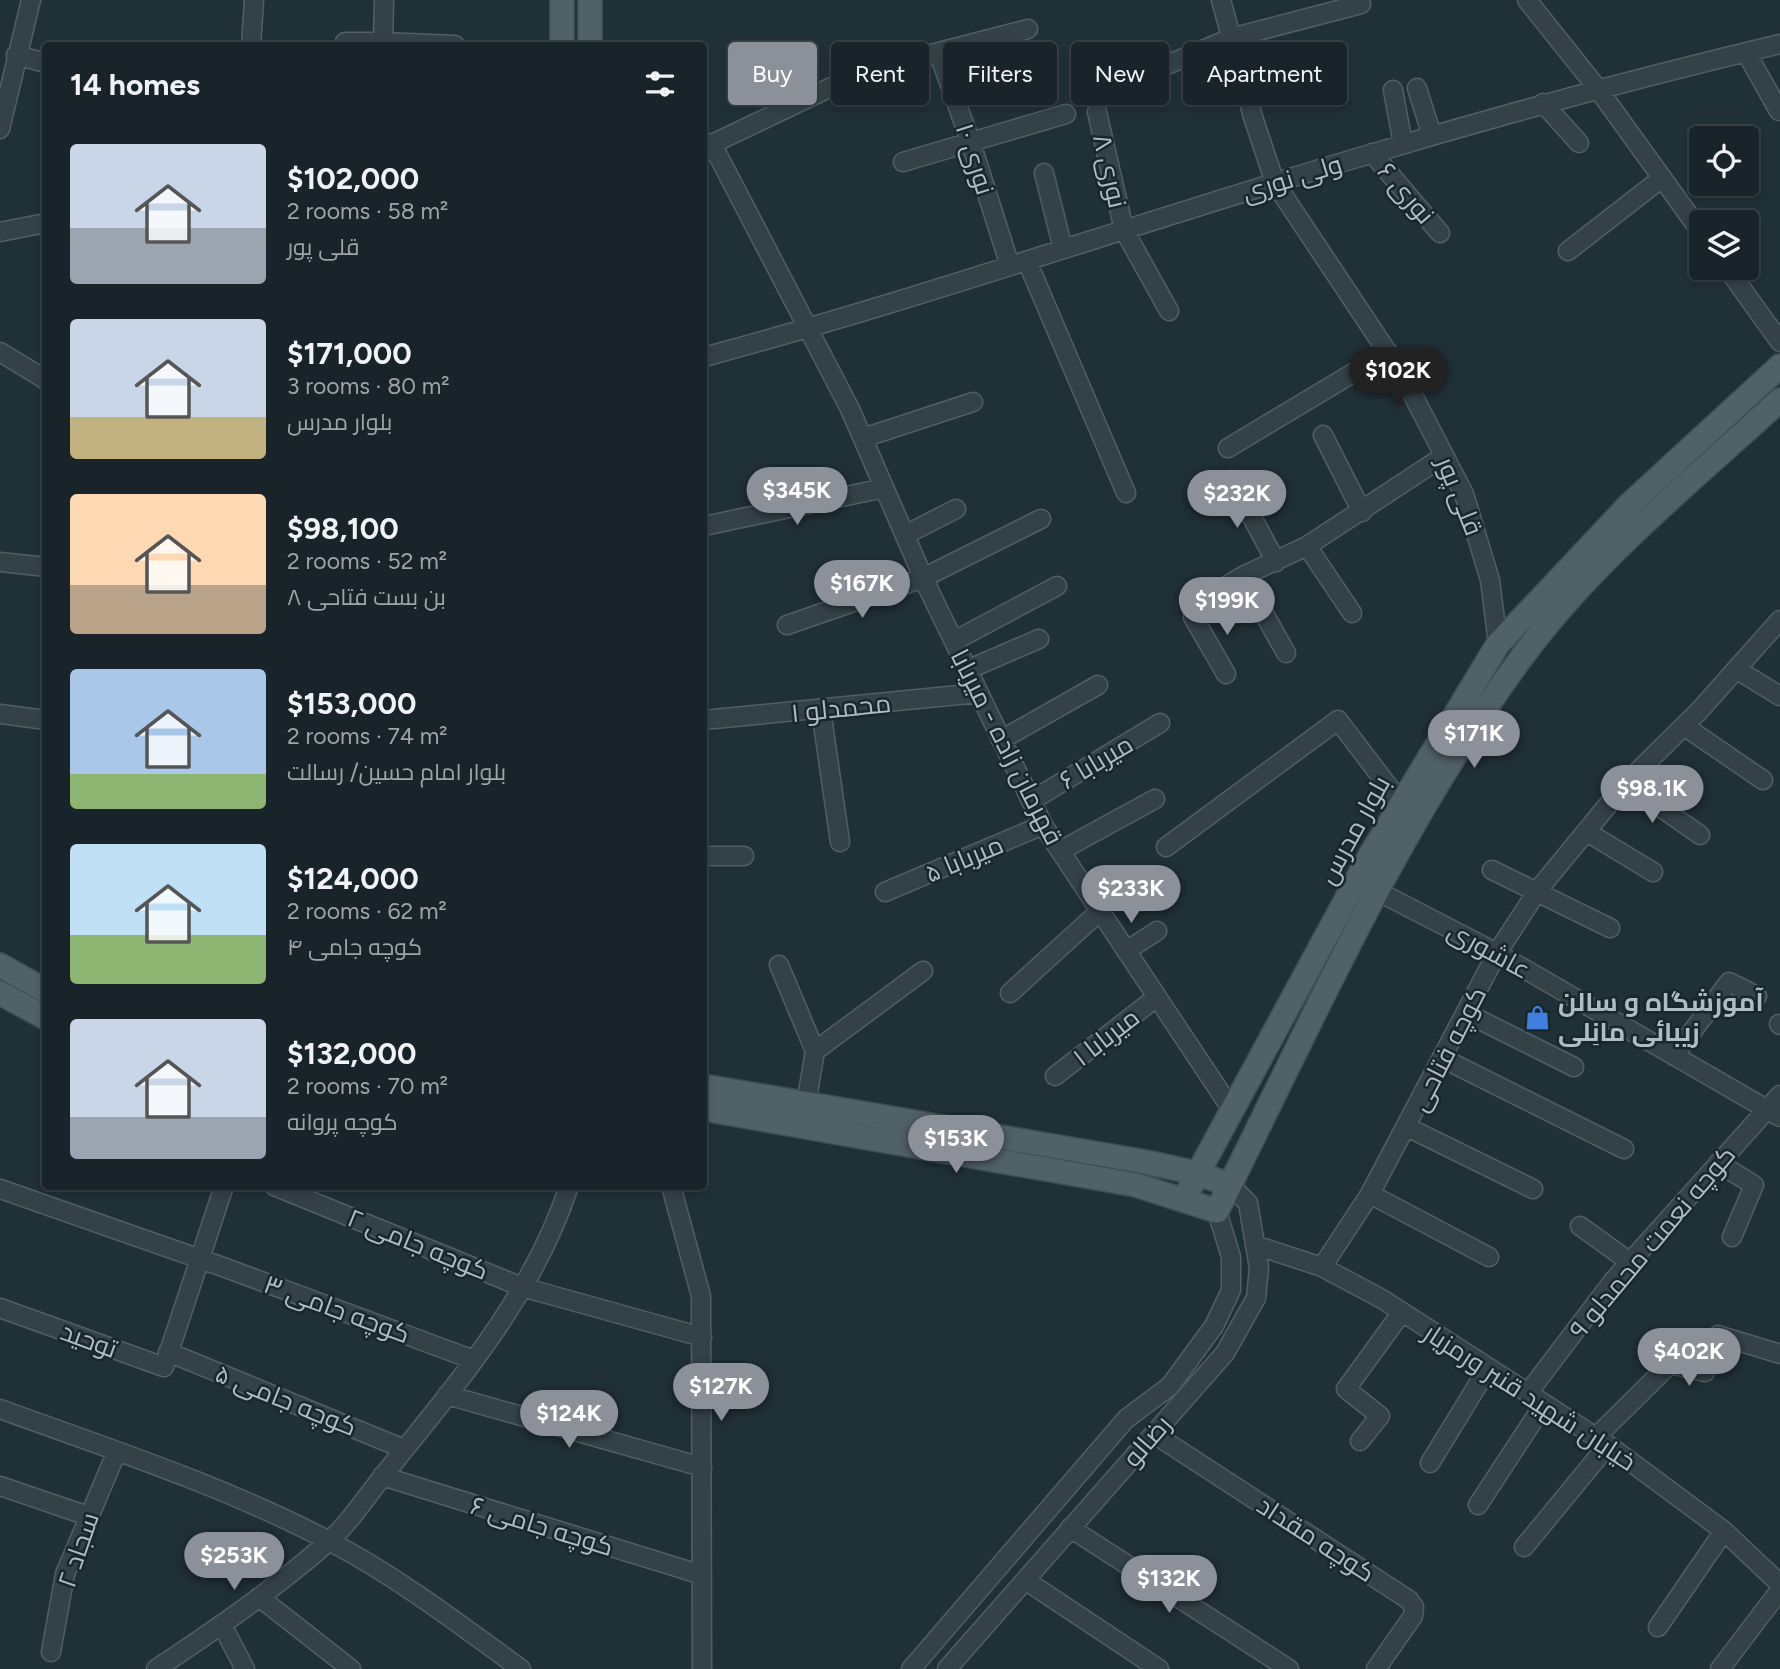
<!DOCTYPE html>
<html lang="en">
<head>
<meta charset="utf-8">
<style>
  body { margin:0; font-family:Figtree,Cairo,sans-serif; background:#253035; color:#f1f3f6; height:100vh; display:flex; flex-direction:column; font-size:26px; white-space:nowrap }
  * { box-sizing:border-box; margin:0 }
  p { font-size:23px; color:#9fa4a8 }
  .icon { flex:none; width:38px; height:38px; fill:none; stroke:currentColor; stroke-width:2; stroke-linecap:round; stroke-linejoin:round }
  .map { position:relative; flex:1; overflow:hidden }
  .drawer { position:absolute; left:42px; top:42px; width:665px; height:1148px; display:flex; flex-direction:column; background:#182429; border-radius:7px; box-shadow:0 4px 10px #0003,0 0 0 2px #364146 }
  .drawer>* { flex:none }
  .hud { position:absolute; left:728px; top:42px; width:665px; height:63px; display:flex; gap:14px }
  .controls { position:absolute; left:1689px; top:126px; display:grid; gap:14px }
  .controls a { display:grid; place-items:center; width:70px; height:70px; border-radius:7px; background:#182429; box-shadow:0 4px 10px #0003,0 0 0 2px #364146; font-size:35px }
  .price { position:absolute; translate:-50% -60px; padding:0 16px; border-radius:24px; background:#8c9099; color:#fff; font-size:23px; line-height:46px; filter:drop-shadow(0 2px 4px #0008) }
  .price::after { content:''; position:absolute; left:50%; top:42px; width:21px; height:16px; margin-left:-10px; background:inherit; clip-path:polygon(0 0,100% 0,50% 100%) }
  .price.current { background:#222; color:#fff }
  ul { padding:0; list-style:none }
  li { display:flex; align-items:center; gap:21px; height:175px; padding:0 28px }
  li span { display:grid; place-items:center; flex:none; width:196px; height:140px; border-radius:7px; color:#555 }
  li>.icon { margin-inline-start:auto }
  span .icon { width:84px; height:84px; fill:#fffc; stroke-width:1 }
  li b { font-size:30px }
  h2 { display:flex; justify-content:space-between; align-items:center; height:84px; padding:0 28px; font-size:30px }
  .pill { padding:0 24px; border-radius:7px; background:#182429; box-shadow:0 4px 10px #0003,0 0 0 2px #364146; font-size:24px; line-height:63px }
  .pill.current { background:#8c9099; color:#fff }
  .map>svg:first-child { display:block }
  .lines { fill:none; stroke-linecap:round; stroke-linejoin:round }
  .minor-casing { stroke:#515f65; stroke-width:21 }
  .major-casing { stroke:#404d54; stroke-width:26 }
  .minor { stroke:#344248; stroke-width:18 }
  .major { stroke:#516168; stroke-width:23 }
  .labels { text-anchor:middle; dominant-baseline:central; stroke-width:5; stroke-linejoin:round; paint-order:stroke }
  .street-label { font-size:26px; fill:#aebdc4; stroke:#19262c }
  .poi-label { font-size:26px; font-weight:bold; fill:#aebdc4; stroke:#19262c; text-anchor:start }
</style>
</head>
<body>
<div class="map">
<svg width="1780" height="1669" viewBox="0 0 1780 1669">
  <rect width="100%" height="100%" fill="#203037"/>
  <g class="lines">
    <defs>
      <path id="minor" d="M384,0L383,42L455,45
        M1221,0L1253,117L1275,183L1402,374L1464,494L1490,580L1498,644
        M1527,0L1598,89L1701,232
        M345,42H383
        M251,46L254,0
        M938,52L971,143L1010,266
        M1746,52L1779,111
        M16,55L46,63
        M1131,80L1231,38L1361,4
        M1417,88L1432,136
        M1393,90L1403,144
        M1543,103L1579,143
        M1097,112L1124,230L1169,311
        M0,129L31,0
        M704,142L712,144L850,409L926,584L1043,825L1232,1110
        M712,144L865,71L1028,29
        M1372,153L1440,233
        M903,162L1066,114
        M1044,173L1063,249
        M0,232L46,223
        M1568,251L1662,178
        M1027,261L1126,493
        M1727,268L1780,342
        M0,352L46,380
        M704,357C927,297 1145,220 1367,155C1504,114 1641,77 1780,44
        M1323,435L1362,512
        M863,438L973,402
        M1228,448L1388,352
        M1232,480L1276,562
        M704,526L884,488
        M905,535L956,509
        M1307,546L1352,613
        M0,562L46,567
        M1243,576L1286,653
        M787,625L923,578L1041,519
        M954,641L1057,586
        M1736,669L1780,696
        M967,670L1039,639
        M1226,674L1193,617L1194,605L1243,576L1307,546L1444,456
        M821,710L840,842
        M0,714L46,720
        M704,720L979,693
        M1684,726L1763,780
        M1001,740L1098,685
        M1626,783L1700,835
        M1031,801L1160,723
        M1587,832L1653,872
        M1166,847L1338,720L1401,803L1410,809
        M1060,851L1155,799
        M704,856H744
        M1492,870L1610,928
        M885,892L1043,825
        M1379,892L1497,953L1780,1117
        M1126,951L1157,931
        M779,965L815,1051L806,1104
        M1010,993L1100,911
        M1466,1013L1574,1067
        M1779,1024L1780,1025
        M815,1051L923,971
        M1674,1056L1729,982L1757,996
        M1442,1058L1624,1149
        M1055,1076L1157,997
        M1407,1127L1533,1189
        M1718,1163L1754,1185L1732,1237
        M274,1186L522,1287L702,1337
        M671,1186L701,1296L702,1669
        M0,1189L223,1267L474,1360
        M1370,1194L1489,1257
        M1580,1226L1630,1262
        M1258,1246L1322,1267L1382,1299L1528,1393L1608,1445L1724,1531L1780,1584
        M1322,1267L1370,1194L1497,953L1538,890L1626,783L1699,711L1780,620
        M0,1308L164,1367L224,1186
        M168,1352L404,1449
        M1528,1393L1613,1281L1780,1095
        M447,1395L702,1467
        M0,1409C110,1449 227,1487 331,1542C399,1578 459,1624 521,1669
        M1154,1434L1409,1600L1414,1607L1413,1616L1376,1669
        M1596,1437L1670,1364L1705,1372L1718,1335L1780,1354
        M1360,1441L1380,1416L1346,1389L1402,1312
        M1430,1463L1488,1368
        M382,1476L702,1575
        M0,1486L88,1516
        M1478,1505L1544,1404
        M1070,1528L1289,1669
        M1524,1547L1608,1445
        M1025,1580L1159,1669
        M259,1597L351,1669
        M222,1625L245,1669
        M1658,1627L1724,1531
        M51,1652L65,1574L117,1451
        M156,1669C215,1630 273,1590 327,1543C351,1522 370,1491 391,1466C461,1379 534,1293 569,1186
        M911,1669L1126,1419L1170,1386L1214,1326L1231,1290V1257L1217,1211
        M947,1669L1225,1353L1256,1298L1259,1268L1248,1203L1230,1185
        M1720,1669L1780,1590"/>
      <path id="major" d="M562,0V46
        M590,0V46
        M0,965L46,991
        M0,993L46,1018
        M704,1086L1146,1162L1196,1173L1230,1185
        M704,1109L1136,1185L1217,1211C1311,1024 1397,826 1522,657C1594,559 1692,481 1780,400
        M1184,1199L1368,859L1498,644L1630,504L1780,366"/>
    </defs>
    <use href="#minor" class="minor-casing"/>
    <use href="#major" class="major-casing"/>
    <use href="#minor" class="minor"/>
    <use href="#major" class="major"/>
  </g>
  <defs>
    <symbol id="shop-bare" viewBox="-9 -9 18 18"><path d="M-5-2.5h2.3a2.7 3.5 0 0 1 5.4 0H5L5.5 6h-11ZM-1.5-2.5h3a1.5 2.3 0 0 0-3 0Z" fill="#3f7fe0" stroke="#19262c" stroke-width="2.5" paint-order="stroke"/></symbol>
  </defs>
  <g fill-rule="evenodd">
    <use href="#shop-bare" x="1520" y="1000" width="35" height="35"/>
  </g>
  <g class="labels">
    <g class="street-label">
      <text transform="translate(975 159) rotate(72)">نوری ۱۰</text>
      <text transform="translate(1110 171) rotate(77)">نوری ۸</text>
      <text transform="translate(1292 178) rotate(-17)">ولی نوری</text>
      <text transform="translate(1406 193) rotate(49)">نوری ۶</text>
      <text transform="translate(1460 496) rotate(68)">قلی پور</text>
      <text transform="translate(841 708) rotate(-6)">محمدلو ۱</text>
      <text transform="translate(1007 747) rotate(63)">قهرمان زاده - میربابا</text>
      <text transform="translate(1096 762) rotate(-31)">میربابا ۶</text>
      <text transform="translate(1354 830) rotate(-61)">بلوار مدرس</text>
      <text transform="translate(964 859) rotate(-23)">میربابا ۵</text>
      <text transform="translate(1489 950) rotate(29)">عاشوری</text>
      <text transform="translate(1106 1037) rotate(-38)">میربابا ۱</text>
      <text transform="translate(1448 1049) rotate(-63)">کوچه فتاحی</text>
      <text transform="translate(1652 1242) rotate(-50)">کوچه نعمت محمدلو ۹</text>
      <text transform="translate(418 1244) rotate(22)">کوچه جامی ۲</text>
      <text transform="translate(337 1309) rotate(20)">کوچه جامی ۳</text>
      <text transform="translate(89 1340) rotate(20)">توحید</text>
      <text transform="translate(1530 1397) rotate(33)">خیابان شهید قنبر ورمزیار</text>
      <text transform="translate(286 1400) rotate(22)">کوچه جامی ۵</text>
      <text transform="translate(1147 1441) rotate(-49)">رضالو</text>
      <text transform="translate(542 1526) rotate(17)">کوچه جامی ۶</text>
      <text transform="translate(1316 1539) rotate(33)">کوچه مقداد</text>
      <text transform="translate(78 1550) rotate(-71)">سجاد ۲</text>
    </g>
    <g class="poi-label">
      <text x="1558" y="1002">آموزشگاه و سالن<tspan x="1558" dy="30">زیبائی مانِلی</tspan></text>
    </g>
  </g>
</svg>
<div class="controls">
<a><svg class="icon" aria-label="locate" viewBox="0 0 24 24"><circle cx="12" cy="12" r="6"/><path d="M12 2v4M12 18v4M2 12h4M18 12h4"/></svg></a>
<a><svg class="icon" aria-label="layers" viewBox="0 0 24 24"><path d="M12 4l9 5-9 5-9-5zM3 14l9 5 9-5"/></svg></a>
</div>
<b class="price current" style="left:1398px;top:407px">$102K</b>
<b class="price" style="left:797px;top:527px">$345K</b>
<b class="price" style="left:1237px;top:530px">$232K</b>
<b class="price" style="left:862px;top:620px">$167K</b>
<b class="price" style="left:1227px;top:637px">$199K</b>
<b class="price" style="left:1474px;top:770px">$171K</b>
<b class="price" style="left:1652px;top:825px">$98.1K</b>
<b class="price" style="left:1131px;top:925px">$233K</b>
<b class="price" style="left:956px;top:1175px">$153K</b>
<b class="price" style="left:1689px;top:1388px">$402K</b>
<b class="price" style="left:721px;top:1423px">$127K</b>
<b class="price" style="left:569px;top:1450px">$124K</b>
<b class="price" style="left:234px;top:1592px">$253K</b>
<b class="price" style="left:1169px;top:1615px">$132K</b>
<div class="hud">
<a class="pill current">Buy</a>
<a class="pill">Rent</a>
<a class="pill">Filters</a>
<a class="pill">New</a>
<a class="pill">Apartment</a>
</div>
<section class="drawer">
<h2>14 homes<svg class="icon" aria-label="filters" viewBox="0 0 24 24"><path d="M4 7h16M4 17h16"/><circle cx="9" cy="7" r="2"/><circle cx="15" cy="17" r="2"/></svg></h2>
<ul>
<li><span style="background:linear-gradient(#c9d6e8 60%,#9aa5b1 0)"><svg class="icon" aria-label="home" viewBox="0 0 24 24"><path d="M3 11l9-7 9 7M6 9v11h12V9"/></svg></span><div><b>$102,000</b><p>2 rooms · 58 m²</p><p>قلی پور</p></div></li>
<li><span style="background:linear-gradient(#c9d6e8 70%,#c2b280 0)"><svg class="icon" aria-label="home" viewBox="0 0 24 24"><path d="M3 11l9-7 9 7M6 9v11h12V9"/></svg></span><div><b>$171,000</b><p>3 rooms · 80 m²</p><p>بلوار مدرس</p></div></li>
<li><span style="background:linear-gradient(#ffd9b3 65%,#b9a48a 0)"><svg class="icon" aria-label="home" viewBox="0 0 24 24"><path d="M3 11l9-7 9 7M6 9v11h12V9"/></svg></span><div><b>$98,100</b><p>2 rooms · 52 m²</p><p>۸ بن بست فتاحی</p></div></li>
<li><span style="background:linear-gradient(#a9c7e8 75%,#8fb573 0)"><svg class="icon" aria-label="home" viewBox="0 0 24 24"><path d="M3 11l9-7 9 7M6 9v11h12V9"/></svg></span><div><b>$153,000</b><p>2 rooms · 74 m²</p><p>بلوار امام حسین/ رسالت</p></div></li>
<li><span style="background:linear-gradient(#bfe0f5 65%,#8fb573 0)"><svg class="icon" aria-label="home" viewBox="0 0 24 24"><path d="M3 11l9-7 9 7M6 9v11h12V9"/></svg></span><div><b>$124,000</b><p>2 rooms · 62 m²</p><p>کوچه جامی ۴</p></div></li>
<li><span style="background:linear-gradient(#c9d6e8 70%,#9aa5b1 0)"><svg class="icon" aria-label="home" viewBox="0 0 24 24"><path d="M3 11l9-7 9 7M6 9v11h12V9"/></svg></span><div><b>$132,000</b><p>2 rooms · 70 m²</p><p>کوچه پروانه</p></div></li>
</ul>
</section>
</div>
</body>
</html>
